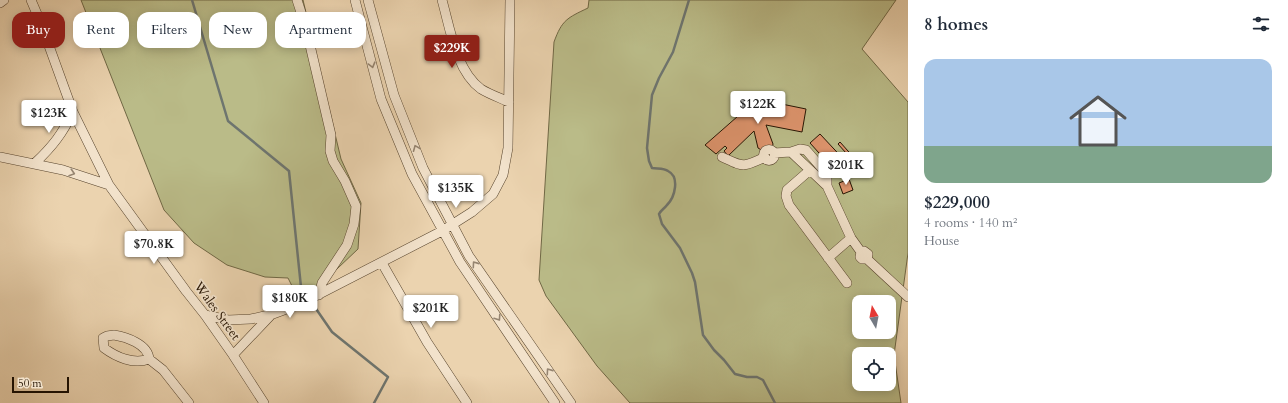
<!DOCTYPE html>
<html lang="en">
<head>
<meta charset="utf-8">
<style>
  body { margin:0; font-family:Cardo,serif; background:#f6f6f7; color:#1f2937; height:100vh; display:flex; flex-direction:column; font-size:15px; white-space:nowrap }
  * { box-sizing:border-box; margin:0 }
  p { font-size:13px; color:#747a83 }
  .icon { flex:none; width:22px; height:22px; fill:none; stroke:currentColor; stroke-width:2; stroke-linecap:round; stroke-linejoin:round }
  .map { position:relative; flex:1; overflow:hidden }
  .sheet { display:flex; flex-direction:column; background:#fff; width:380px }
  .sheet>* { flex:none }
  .hud { position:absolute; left:12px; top:12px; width:380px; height:36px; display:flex; gap:8px }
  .needle { width:26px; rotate:350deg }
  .controls { position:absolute; left:852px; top:295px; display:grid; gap:8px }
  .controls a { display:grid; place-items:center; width:44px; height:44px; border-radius:8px; background:#fff; box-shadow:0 2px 10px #0003; font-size:20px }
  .scale { position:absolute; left:12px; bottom:10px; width:57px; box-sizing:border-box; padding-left:4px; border:2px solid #261402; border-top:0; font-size:11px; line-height:14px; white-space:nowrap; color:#261402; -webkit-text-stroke:3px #f2e2cb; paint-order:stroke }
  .price { position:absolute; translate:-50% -34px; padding:0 9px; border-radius:4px; background:#fff; color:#222; font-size:13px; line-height:26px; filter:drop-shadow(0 1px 2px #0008) }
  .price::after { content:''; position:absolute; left:50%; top:24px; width:12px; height:9px; margin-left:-6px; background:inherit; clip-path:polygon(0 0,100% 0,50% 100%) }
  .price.selected { background:#8f2418; color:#fff }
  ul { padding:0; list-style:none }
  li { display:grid; align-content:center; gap:8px; height:212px; padding:0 16px }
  li span { display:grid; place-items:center; height:124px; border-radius:12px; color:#555 }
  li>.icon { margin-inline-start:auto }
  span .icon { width:72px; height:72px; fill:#fffc; stroke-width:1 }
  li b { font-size:17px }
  h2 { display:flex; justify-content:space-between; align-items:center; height:48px; padding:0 16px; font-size:17px }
  .chip { padding:0 14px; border-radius:12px; background:#fff; box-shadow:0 2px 10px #0003; font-size:14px; line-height:36px }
  .chip.selected { background:#8f2418; color:#fff }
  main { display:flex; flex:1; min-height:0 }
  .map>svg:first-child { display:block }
  .green { fill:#babb88; stroke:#706845; fill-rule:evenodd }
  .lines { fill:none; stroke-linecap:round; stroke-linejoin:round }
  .stream { stroke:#6e756f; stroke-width:2.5 }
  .building { fill:#de946d; stroke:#261402 }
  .minor-casing { stroke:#57442d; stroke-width:10 }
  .minor { stroke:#f2e2cb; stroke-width:9 }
  .oneway { stroke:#968571 }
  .labels { text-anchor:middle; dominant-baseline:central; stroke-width:3.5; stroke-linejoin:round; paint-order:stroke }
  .street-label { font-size:13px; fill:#261402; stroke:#f2e2cb }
</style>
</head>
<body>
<main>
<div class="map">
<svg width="908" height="403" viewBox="0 0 908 403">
  <rect width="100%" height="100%" fill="#ebd3af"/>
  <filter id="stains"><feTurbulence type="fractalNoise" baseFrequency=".005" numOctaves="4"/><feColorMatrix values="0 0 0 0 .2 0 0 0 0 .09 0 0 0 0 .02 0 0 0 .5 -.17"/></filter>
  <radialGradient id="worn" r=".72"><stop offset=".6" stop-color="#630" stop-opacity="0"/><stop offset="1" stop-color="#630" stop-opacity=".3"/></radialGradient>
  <path class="green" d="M81,0H303L341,159L361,203L358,249L319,286L297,296L288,278L265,277L227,265L194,243L164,210Z
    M589,0H896L862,49L908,102V253L894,355L901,403H630L597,366L546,296L539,280L554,42C562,20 567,18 588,8ZM859,302H889V332H859ZM859,354H889V384H859Z"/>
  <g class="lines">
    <path class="stream" d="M192,0L228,121L289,171L301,287L332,332L388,377L374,403
      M689,0L673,52L659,78L652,95L647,148L649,161L652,168C657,169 664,168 668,171C680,177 675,197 667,205C664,209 661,210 659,214L662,224L680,248L692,273L695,282L703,335L714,350L724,360L735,374L747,377H757L763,380L775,403"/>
  </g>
  <path class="building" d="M765,95L767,101L806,109L802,132L766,125L773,144L772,148L763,151L758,148L754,131L728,156L724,151L727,148L725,146L716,154L705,145L746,109L743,102Z
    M820,134L848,164L837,173L810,143Z
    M840,142L856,160L854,162L838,144Z
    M849,179L853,190L843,194L839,183Z"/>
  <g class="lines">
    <defs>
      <path id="minor" d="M31,0L40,21L73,112L109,185L186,291L205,315L233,355L264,403
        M297,0L306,28L331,135L330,151L333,161L345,181L356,206L354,224L347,245L322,283L319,295
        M355,0L381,99L412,174L460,262L555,403
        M368,0L394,95L423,168L469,256L571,403
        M442,0C450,28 456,71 481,89C489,94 500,98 509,102
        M0,3L4,0
        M763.5 155a5.5 5.5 0 1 1 11 0a5.5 5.5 0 1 1-11 0Z
        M791,152L800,149L806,150L827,174V186
        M774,153L791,152L827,186L851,238L861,252
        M0,157L63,170L109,185
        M722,157C744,167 742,168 765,157
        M35,163C53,146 62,134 73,112
        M810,170L787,190L786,196L789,205L847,283
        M828,258L851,238
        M867,259L868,254L864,251L861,252L860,257L862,259H867L908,297
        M382,263L427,342L467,403
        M205,315L228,320L251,319L273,314L300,304L442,231L472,212L493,194L503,175L508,148L510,0
        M114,335C126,337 148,344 149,359C134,365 116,357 104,348L103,338L107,336Z
        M233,355L272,314
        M149,359L163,370L189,403"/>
    </defs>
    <use href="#minor" class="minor-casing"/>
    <use href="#minor" class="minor"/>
  </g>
  <defs><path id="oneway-chevron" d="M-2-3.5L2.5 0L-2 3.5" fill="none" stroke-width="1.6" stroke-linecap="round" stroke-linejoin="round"/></defs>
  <g class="oneway">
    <use href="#oneway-chevron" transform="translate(372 65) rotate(75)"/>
    <use href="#oneway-chevron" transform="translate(416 148) rotate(-112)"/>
    <use href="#oneway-chevron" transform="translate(72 173) rotate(18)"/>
    <use href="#oneway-chevron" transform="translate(475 264) rotate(-125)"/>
    <use href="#oneway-chevron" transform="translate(498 318) rotate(56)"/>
    <use href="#oneway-chevron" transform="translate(549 371) rotate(-125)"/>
  </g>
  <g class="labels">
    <g class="street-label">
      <text transform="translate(217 311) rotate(54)">Wales Street</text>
    </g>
  </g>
  <rect width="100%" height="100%" filter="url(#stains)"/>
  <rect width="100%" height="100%" fill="url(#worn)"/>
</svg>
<div class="controls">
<a><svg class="needle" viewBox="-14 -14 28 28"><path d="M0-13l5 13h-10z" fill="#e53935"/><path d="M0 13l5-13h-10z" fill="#747a83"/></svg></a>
<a><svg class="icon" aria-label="locate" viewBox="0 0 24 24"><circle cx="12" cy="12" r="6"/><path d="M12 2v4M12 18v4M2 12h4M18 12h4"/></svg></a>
</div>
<div class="scale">50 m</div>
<b class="price selected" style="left:452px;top:69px">$229K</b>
<b class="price" style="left:758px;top:125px">$122K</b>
<b class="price" style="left:49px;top:134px">$123K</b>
<b class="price" style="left:846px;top:186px">$201K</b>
<b class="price" style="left:456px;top:209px">$135K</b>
<b class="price" style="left:154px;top:265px">$70.8K</b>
<b class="price" style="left:290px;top:319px">$180K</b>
<b class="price" style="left:431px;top:329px">$201K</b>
<div class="hud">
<a class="chip selected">Buy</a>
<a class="chip">Rent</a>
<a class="chip">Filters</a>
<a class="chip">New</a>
<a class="chip">Apartment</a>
</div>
</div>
<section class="sheet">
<h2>8 homes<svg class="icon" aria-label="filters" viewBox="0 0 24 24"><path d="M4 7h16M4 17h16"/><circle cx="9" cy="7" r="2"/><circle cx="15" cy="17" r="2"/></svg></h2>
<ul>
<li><span style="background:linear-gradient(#a9c7e8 70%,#7fa58c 0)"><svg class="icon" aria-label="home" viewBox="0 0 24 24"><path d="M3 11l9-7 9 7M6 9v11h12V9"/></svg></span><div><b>$229,000</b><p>4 rooms · 140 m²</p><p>House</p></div></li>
</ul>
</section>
</main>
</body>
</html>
